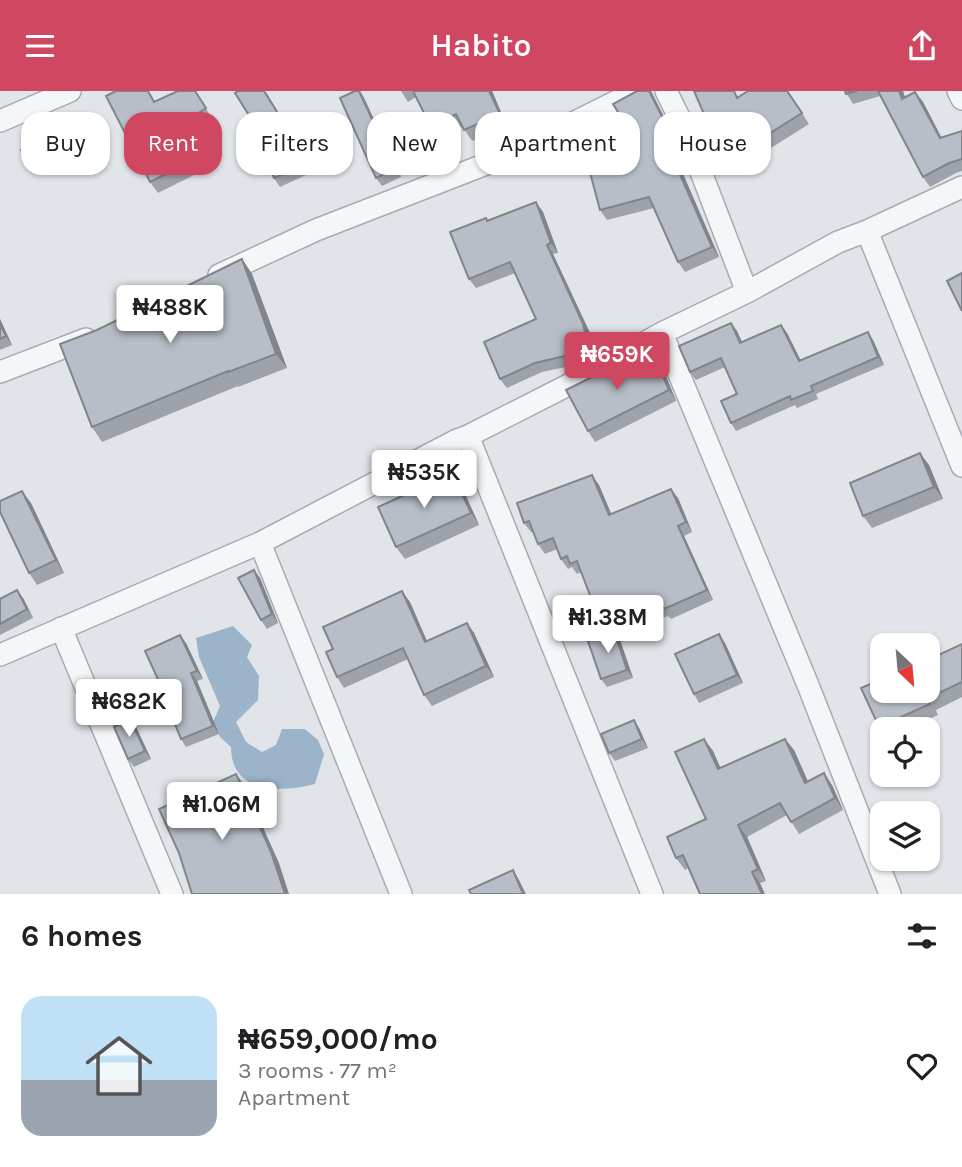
<!DOCTYPE html>
<html lang="en">
<head>
<meta charset="utf-8">
<style>
  body { margin:0; font-family:Karla,sans-serif; background:#f2f2f2; color:#202124; height:100vh; display:flex; flex-direction:column; font-size:26px; white-space:nowrap }
  * { box-sizing:border-box; margin:0 }
  p { font-size:23px; color:#757577 }
  .icon { flex:none; width:38px; height:38px; fill:none; stroke:currentColor; stroke-width:2; stroke-linecap:round; stroke-linejoin:round }
  .map { position:relative; height:803px; overflow:hidden }
  .sheet { display:flex; flex-direction:column; background:#fff; flex:1 }
  .sheet>* { flex:none }
  .banner { position:absolute; left:21px; top:21px; width:920px; height:63px; display:flex; gap:14px }
  .needle { width:46px; rotate:154deg }
  .controls { position:absolute; left:870px; top:542px; display:grid; gap:14px }
  .controls a { display:grid; place-items:center; width:70px; height:70px; border-radius:14px; background:#fff; box-shadow:0 2px 5px #0004; font-size:35px }
  .price { position:absolute; translate:-50% -60px; padding:0 16px; border-radius:7px; background:#fff; color:#222; font-size:23px; line-height:46px; filter:drop-shadow(0 2px 4px #0008) }
  .price::after { content:''; position:absolute; left:50%; top:42px; width:21px; height:16px; margin-left:-10px; background:inherit; clip-path:polygon(0 0,100% 0,50% 100%) }
  .price.current { background:#cf4760; color:#fff }
  ul { padding:0; list-style:none }
  li { display:flex; align-items:center; gap:21px; height:175px; padding:0 21px }
  li span { display:grid; place-items:center; flex:none; width:196px; height:140px; border-radius:21px; color:#555 }
  li>.icon { margin-inline-start:auto }
  span .icon { width:84px; height:84px; fill:#fffc; stroke-width:1 }
  li b { font-size:30px }
  h2 { display:flex; justify-content:space-between; align-items:center; height:84px; padding:0 21px; font-size:30px }
  .chip { padding:0 24px; border-radius:21px; background:#fff; box-shadow:0 2px 5px #0004; font-size:24px; line-height:63px }
  .chip.current { background:#cf4760; color:#fff }
  header { display:flex; justify-content:space-between; align-items:center; height:91px; padding:0 21px; background:#cf4760; color:#fff; font-size:32px; font-weight:600 }
  .map>svg:first-child { display:block }
  .water { fill:#9cb4ca }
  .lines { fill:none; stroke-linecap:round; stroke-linejoin:round }
  .minor-casing { stroke:#a6acb4; stroke-width:24 }
  .minor { stroke:#f4f6f8; stroke-width:21 }
  .wall { fill:#9ea3ab }
  .shaded-wall { fill:#81858b }
  .building { fill:#b8bec7; stroke:#81858b; stroke-width:2 }
</style>
</head>
<body>
<header><svg class="icon" aria-label="menu" viewBox="0 0 24 24"><path d="M4 6h16M4 12h16M4 18h16"/></svg>Habito<svg class="icon" aria-label="share" viewBox="0 0 24 24"><path d="M12 15V3M7 8l5-5 5 5M5 13v7h14v-7"/></svg></header>
<div class="map">
<svg width="962" height="803" viewBox="0 0 962 803">
  <rect width="100%" height="100%" fill="#e1e5ea"/>
  <path class="water" d="M233,535L252,554L247,566L259,585L258,609L236,631L246,651L262,661L276,654L282,638H305L318,649L324,663L315,693C281,702 231,703 231,656L220,646L213,631L220,615L199,566L196,547Z"/>
  <g class="lines">
    <defs>
      <path id="minor" d="M666,0L683,34L747,201
        M958,0L962,8
        M0,30L70,0
        M867,140L962,375
        M219,184L316,139L507,65L637,0
        M662,242L808,594L890,803
        M0,281L86,248
        M468,345L652,803
        M260,452L401,803
        M61,537L172,803
        M0,564L260,452L457,349L468,345L584,286L662,242L747,201L838,151L867,140L962,96"/>
    </defs>
    <use href="#minor" class="minor-casing"/>
    <use href="#minor" class="minor"/>
  </g>
  <path class="wall" d="M195,0L213,29L208,32L214,41L180,59L194,84L158,102L150,91L155,10Z
    M265,0L288,37L308,83L280,96L274,87L264,48Z
    M360,0L364,7L401,86L382,95L376,87Z
    M401,0H492L507,35L472,50L462,35L439,47L431,36L416,6L408,11Z
    M651,0L671,39L672,43L667,46L719,166L685,181L678,171L654,117L607,129L600,119L634,46Z
    M788,0L809,33L763,62L764,63L730,78L723,67L739,5Z
    M845,0H903L905,7L915,1L923,11L941,47L962,40V80L956,82L930,96L923,86L880,5L853,13Z
    M41,48L54,71L34,82L31,77Z
    M543,121L558,162L553,163L590,242L595,265L580,273L542,281L507,297L500,288L536,228L515,182L476,197L469,188L488,130Z
    M242,168L252,183L287,277L238,296V295L102,351L92,336L97,239Z
    M0,228L12,254L0,259Z
    M731,232L737,240L742,251L781,234L787,242L801,270L873,249L884,274L816,303L818,308L797,317L795,314L736,340L731,332L737,303L725,276L696,289L690,281Z
    M653,263L661,273L676,310L595,351L588,340L610,277L613,281Z
    M929,374L943,408L872,437L863,425Z
    M452,382L461,394L479,434L405,468L396,456Z
    M599,394L611,423L678,407L692,441L684,445L713,509L671,528L668,525L616,544L620,549L633,587L607,596L601,588L606,543L602,536L581,481L577,483L572,476L568,478L561,468L557,458L545,463L538,453L533,441H531L524,432Z
    M31,412L64,482L37,494L29,482Z
    M254,479L260,487L278,532L267,538L261,529Z
    M23,507L33,527L0,544V508Z
    M410,511L427,550L467,532L474,542L494,586L432,615L424,604L408,568L344,597L337,586L333,558Z
    M186,552L203,588L197,590L219,643L186,656L181,648L168,610Z
    M725,552L743,592L699,612L694,603Z
    M962,553V606L936,619L938,624L906,639H882V641L879,636L882,600Z
    M136,636L151,668L134,676L128,668Z
    M639,637L648,657L615,670L609,662Z
    M704,648L713,660L720,677L794,659L808,691L832,694L843,719L799,743L787,724L747,746L766,790L760,792L688,777L685,779L676,767L706,728Z"/>
  <path class="shaded-wall" d="M265,0L288,37L308,83L303,75Z
    M360,0L364,7L401,86L395,78Z
    M489,0H492L507,35L500,23Z
    M649,0H651L672,43L665,32Z
    M899,0H903L909,18L902,8Z
    M915,1L923,11L947,57L940,47Z
    M659,36L667,46L719,166L712,156Z
    M173,48L180,59L194,84L186,73Z
    M536,111L543,121L558,162L551,152Z
    M547,154L553,163L590,242L595,265L588,255Z
    M242,168L252,183L287,277L276,263Z
    M0,228L12,254L6,245L0,233Z
    M731,232L737,240L746,260L740,252Z
    M781,234L787,242L805,278L799,270Z
    M868,241L873,249L884,274L878,266Z
    M653,263L661,273L676,310L669,299Z
    M920,362L929,374L943,408L934,396Z
    M452,382L461,394L479,434L471,422Z
    M592,384L599,394L616,434L609,424Z
    M671,398L678,407L692,441L686,431Z
    M22,400L31,412L64,482L56,469Z
    M678,435L684,445L713,509L707,499Z
    M254,479L260,487L278,532L272,523Z
    M17,499L23,507L33,527L27,518Z
    M402,500L410,511L432,562L425,551Z
    M467,532L474,542L494,586L486,575Z
    M614,540L620,549L633,587L627,579Z
    M719,543L725,552L743,592L737,584Z
    M180,544L186,552L203,588L197,580Z
    M191,582L197,590L219,643L213,635Z
    M130,628L136,636L151,668L145,660Z
    M634,629L639,637L648,657L642,648Z
    M704,648L713,660L726,689L718,678Z
    M785,648L794,659L814,704L805,692Z
    M824,682L832,694L843,719L835,707Z
    M236,683L244,694L279,772L289,803H285Z
    M738,734L747,746L766,790L758,778Z
    M513,779L519,789L526,803H523Z
    M752,781L760,792L765,803H762Z"/>
  <path class="building" d="M116,0H148L154,11L178,0H195L206,17L200,21L207,29L173,48L186,73L150,91L106,5Z
    M238,0H264L282,29L303,75L274,87L258,51L264,48L235,2Z
    M355,0H359L395,78L376,87L340,7Z
    M413,0H489L500,23L464,39L456,23L431,36Z
    M637,0H649L664,29L665,32L659,36L712,156L678,171L649,106L600,119L584,59L634,46L613,13Z
    M694,0H734L737,7L748,0H787L802,22L756,51V53L723,67Z
    M845,0H857L846,3Z
    M878,0H899L902,8L915,1L940,47L962,40V68L949,72L923,86Z
    M41,48L51,67L31,77L21,59Z
    M536,111L551,152L547,154L583,233L588,255L573,263L535,272L500,288L484,251L536,228L510,171L469,188L450,141L486,127L487,130Z
    M242,168L276,263L228,281V280L92,336L60,253L97,239Z
    M962,182V220L947,190Z
    M731,232L740,252L781,234L799,270L868,241L878,266L811,295L813,300L791,309L790,305L731,332L721,310L737,303L721,267L690,281L679,255Z
    M0,233L6,245L0,248Z
    M653,263L669,299L588,340L566,299L610,277L613,281Z
    M920,362L934,396L863,425L850,392Z
    M452,382L471,422L396,456L378,416Z
    M592,384L609,424L671,398L686,431L678,435L707,499L664,518L662,515L602,536L577,470L570,473L567,465L561,468L553,447L538,453L529,430L524,432L517,412Z
    M22,400L56,469L29,482L0,421V410Z
    M254,479L272,523L261,529L238,487Z
    M17,499L27,518L0,533V508Z
    M402,500L425,551L467,532L486,575L424,604L403,557L337,586L326,561L333,558L323,536Z
    M614,540L627,579L601,588L588,550Z
    M719,543L737,584L694,603L675,563Z
    M180,544L197,580L191,582L213,635L181,648L166,611L168,610L145,560Z
    M962,553V591L928,607L930,613L879,636L861,597L882,588V600H928V569Z
    M130,628L145,660L128,668L114,636Z
    M634,629L642,648L609,662L601,643Z
    M704,648L718,678L785,648L805,692L824,682L835,707L791,731L780,712L738,734L758,778L752,781L762,803H700L683,764L676,767L667,746L706,728L675,661Z
    M236,683L271,761L285,803H192L179,762L159,718Z
    M513,779L523,803H471L469,799Z"/>
</svg>
<div class="controls">
<a><svg class="needle" viewBox="-14 -14 28 28"><path d="M0-13l5 13h-10z" fill="#e53935"/><path d="M0 13l5-13h-10z" fill="#757577"/></svg></a>
<a><svg class="icon" aria-label="locate" viewBox="0 0 24 24"><circle cx="12" cy="12" r="6"/><path d="M12 2v4M12 18v4M2 12h4M18 12h4"/></svg></a>
<a><svg class="icon" aria-label="layers" viewBox="0 0 24 24"><path d="M12 4l9 5-9 5-9-5zM3 14l9 5 9-5"/></svg></a>
</div>
<b class="price" style="left:170px;top:254px">₦488K</b>
<b class="price current" style="left:617px;top:301px">₦659K</b>
<b class="price" style="left:424px;top:419px">₦535K</b>
<b class="price" style="left:608px;top:564px">₦1.38M</b>
<b class="price" style="left:129px;top:648px">₦682K</b>
<b class="price" style="left:222px;top:751px">₦1.06M</b>
<div class="banner">
<a class="chip">Buy</a>
<a class="chip current">Rent</a>
<a class="chip">Filters</a>
<a class="chip">New</a>
<a class="chip">Apartment</a>
<a class="chip">House</a>
</div>
</div>
<section class="sheet">
<h2>6 homes<svg class="icon" aria-label="filters" viewBox="0 0 24 24"><path d="M4 7h16M4 17h16"/><circle cx="9" cy="7" r="2"/><circle cx="15" cy="17" r="2"/></svg></h2>
<ul>
<li><span style="background:linear-gradient(#bfe0f5 60%,#9aa5b1 0)"><svg class="icon" aria-label="home" viewBox="0 0 24 24"><path d="M3 11l9-7 9 7M6 9v11h12V9"/></svg></span><div><b>₦659,000/mo</b><p>3 rooms · 77 m²</p><p>Apartment</p></div><svg class="icon" aria-label="heart" viewBox="0 0 24 24"><path d="M12 20l-8-8c-3-5 5-10 8-4 3-6 11-1 8 4z"/></svg></li>
</ul>
</section>
</body>
</html>
